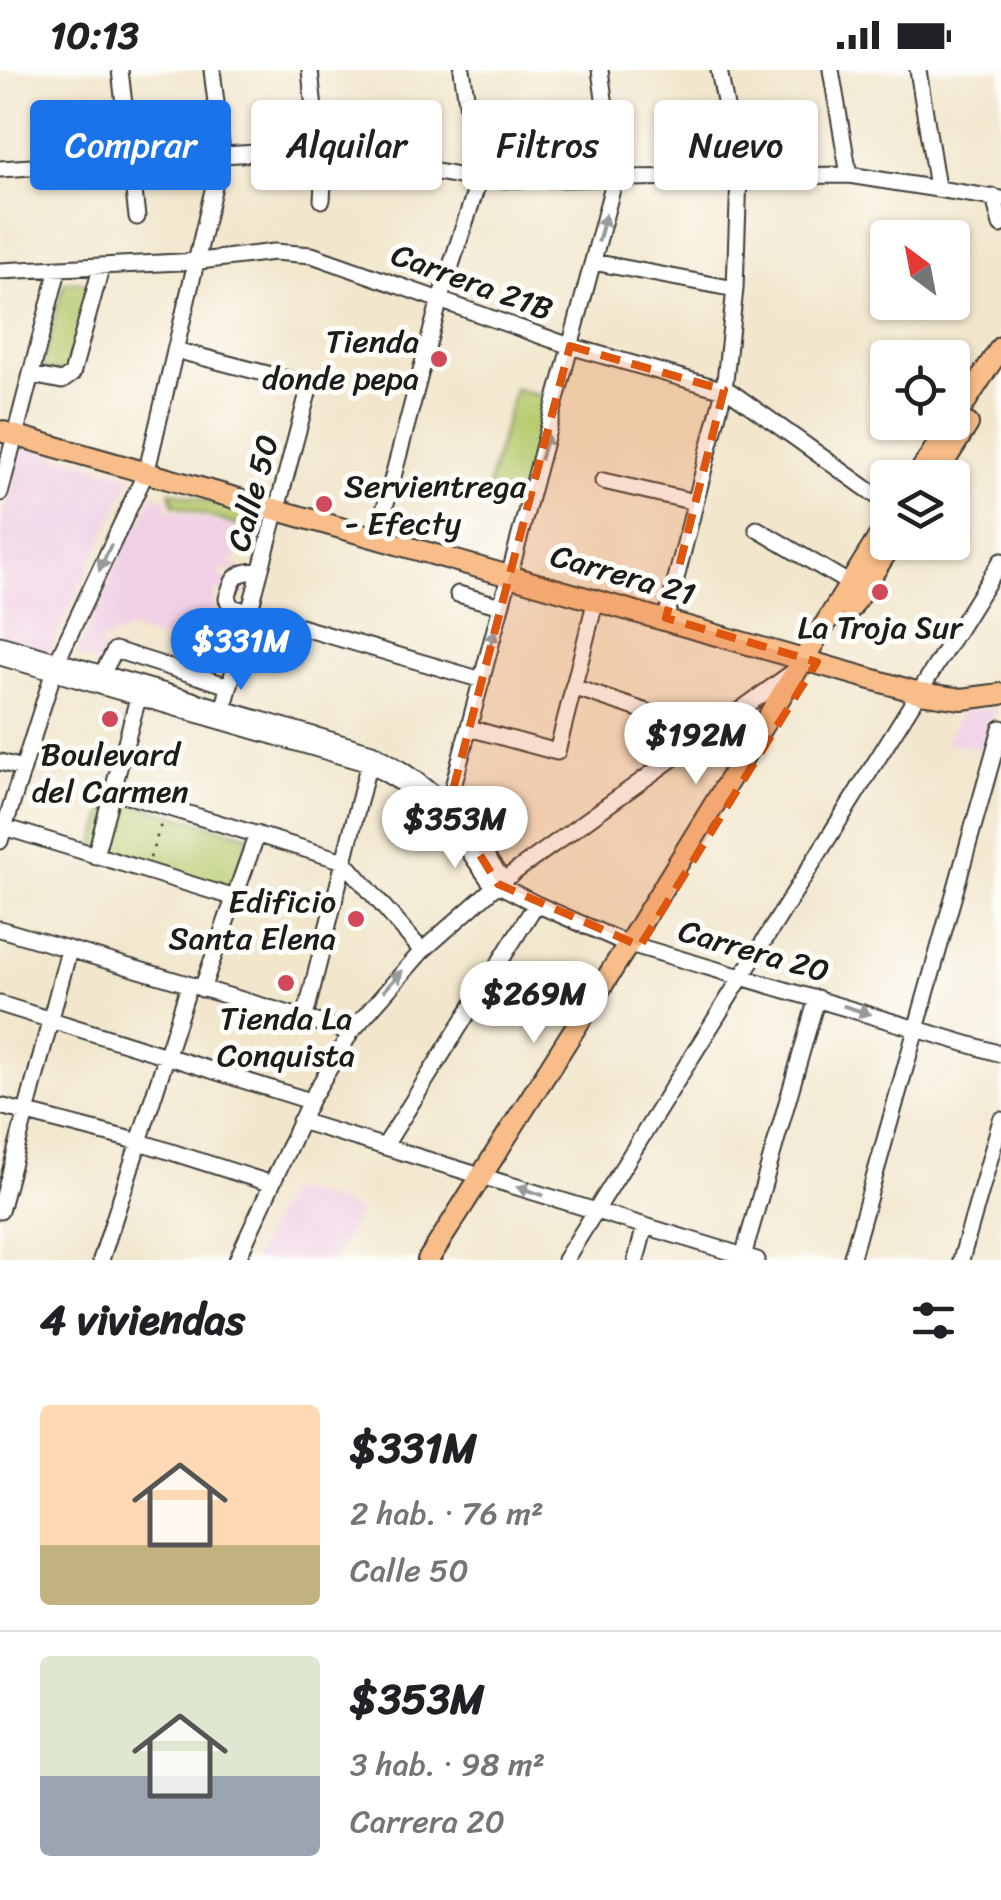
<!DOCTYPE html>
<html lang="es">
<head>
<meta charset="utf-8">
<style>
  body { margin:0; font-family:Sriracha,sans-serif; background:#f2f2f2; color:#202124; height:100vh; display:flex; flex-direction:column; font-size:38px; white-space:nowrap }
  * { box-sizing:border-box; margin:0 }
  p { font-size:32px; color:#757577 }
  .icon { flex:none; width:55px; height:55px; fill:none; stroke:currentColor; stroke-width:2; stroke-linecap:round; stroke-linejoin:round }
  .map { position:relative; height:1190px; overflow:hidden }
  .side { display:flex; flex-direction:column; background:#fff; flex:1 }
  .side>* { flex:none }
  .top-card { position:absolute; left:30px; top:30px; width:942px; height:90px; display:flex; gap:20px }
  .needle { width:65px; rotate:328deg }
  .fabs { position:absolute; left:870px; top:150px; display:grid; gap:20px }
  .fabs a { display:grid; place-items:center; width:100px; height:100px; border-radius:10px; background:#fff; box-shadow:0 2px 8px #0004; font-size:50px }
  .price { position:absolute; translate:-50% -85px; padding:0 22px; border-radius:35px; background:#fff; color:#222; font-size:32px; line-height:65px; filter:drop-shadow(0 2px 5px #0008) }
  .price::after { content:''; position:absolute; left:50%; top:60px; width:30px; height:22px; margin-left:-15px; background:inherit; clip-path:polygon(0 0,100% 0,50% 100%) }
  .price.selected { background:#1a73e8; color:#fff }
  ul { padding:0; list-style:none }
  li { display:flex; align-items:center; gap:30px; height:250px; padding:0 40px }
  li+li { border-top:2px solid #e0e0e0 }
  li span { display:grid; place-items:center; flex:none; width:280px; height:200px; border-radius:10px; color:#555 }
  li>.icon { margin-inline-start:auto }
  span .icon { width:120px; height:120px; fill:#fffc; stroke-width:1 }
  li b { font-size:42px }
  h2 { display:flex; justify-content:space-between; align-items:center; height:120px; padding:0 40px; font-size:42px }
  .chip { padding:0 35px; border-radius:10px; background:#fff; box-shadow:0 2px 8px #0004; font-size:35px; line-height:90px }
  .chip.selected { background:#1a73e8; color:#fff }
  .status { display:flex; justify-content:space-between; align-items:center; height:70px; padding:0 50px; background:#fff; direction:ltr }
  .status svg { height:28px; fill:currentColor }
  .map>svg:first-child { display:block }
  .built { fill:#f0d0e5 }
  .green { fill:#b7cb6f; stroke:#6a7446; stroke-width:2.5 }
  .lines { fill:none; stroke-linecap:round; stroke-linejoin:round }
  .minor-casing { stroke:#3c3a36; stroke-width:19 }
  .major-casing { stroke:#3c3a36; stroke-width:24 }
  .path { stroke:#3c3a36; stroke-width:2.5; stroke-dasharray:2.5 8; stroke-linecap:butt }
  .minor { stroke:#fff; stroke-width:15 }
  .major { stroke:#f8bd89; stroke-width:20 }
  .oneway { fill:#999 }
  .marked { fill:#de560d; fill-opacity:0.2; stroke:#de560d; stroke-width:8; stroke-dasharray:20 12; stroke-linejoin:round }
  .poi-dot { fill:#d1495b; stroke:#fdfcf7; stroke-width:4 }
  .labels { text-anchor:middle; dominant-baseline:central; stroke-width:10; stroke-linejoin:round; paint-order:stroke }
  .street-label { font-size:32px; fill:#1c1c1c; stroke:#fdfcf7 }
  .poi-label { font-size:32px; fill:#1c1c1c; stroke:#fdfcf7 }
</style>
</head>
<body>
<div class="status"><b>10:13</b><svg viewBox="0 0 49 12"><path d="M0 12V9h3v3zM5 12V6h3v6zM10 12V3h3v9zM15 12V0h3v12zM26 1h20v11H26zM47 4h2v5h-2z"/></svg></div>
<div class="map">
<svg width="1001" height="1190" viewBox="0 0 1001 1190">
  <rect width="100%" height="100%" fill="#fdfcf7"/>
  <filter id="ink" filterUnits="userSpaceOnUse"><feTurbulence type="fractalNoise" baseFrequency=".01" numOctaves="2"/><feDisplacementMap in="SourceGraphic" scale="20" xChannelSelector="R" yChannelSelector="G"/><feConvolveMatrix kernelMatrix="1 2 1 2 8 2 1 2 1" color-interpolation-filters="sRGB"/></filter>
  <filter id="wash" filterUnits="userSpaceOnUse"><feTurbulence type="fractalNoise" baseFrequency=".0048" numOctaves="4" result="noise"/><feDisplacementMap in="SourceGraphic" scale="40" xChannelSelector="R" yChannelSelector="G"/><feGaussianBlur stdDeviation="2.25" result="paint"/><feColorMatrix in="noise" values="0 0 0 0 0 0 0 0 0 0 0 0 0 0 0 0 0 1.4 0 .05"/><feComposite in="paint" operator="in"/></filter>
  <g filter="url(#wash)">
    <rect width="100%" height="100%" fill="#f2e6cc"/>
    <path class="built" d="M22,375L132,406L49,583L0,568V457Z
      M153,425L169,429L167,438L242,459L240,482L234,490H225L238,494L236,503L221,499L218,507L247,515L244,526L216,520L212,536L218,538L215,550L209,549L201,579L125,559L123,566L112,564L109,570L101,569L100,576L106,578L100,595L77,585L135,452L142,453Z
      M996,638L980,679L944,674L962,640Z
      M287,1119L339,1132L359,1142L334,1190H253Z"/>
    <path class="green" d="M64,212H90L71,302L41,299Z
      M515,319L552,329L523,430L487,420Z
      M170,421L261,445L257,462L174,435Z
      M109,727L251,766L231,821L93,781Z"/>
  </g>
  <g filter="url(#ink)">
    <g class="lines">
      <defs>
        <path id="minor" d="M120,0L137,147
          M310,0L318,79
          M831,0L849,105
          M918,0L937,117
          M0,99L318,79L479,110L849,105L1001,129
          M994,127L1001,155
          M322,130L325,80
          M593,192L735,219
          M0,201L200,191L274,182L312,185L570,276L731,322L888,434
          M175,280L302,313L308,323L221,648
          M31,305L62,311L72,304L101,198
          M603,411L695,432
          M0,423L58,200
          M757,459L850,514
          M377,467L440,229L479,110L462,0
          M260,501C236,501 233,507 227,529L232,537L482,610
          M458,524L501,536
          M666,548L724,320L735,219L739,105L719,0
          M0,574L372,682C437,717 456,745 499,804L498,814
          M0,587L369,694L423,726L445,747L489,810L536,834L623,872L1001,984
          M102,604L115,580L229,616
          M198,605L217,567L241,569
          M573,617L707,662
          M469,658L557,682L596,529
          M0,692L23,698
          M113,721L344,791L422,881
          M445,747L615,108L600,0
          M4,757L235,828
          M0,771L57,591L147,400L222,82L212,0
          M95,786L138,628
          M0,859L351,962
          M202,919L257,764
          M0,934L310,1031
          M305,947L371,684
          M0,1036L140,1072L272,1114
          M300,1051L757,1190
          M384,1077L536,834
          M0,1141L69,880
          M101,1190L189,916
          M237,1190L310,1031L351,962L422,881L498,814L793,602
          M565,1190L1001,491
          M636,1190L645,1156
          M742,1190L817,928
          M851,1190L1001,658
          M961,1190L1001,1050"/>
        <path id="major" d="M0,361L920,623L962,629L1001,624
          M916,408L1001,277
          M934,408L968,354
          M851,538L893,472
          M428,1190L629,873L888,452"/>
      </defs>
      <use href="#minor" class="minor-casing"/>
      <use href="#major" class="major-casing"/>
      <path class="path" d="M150,788L163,748"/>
      <use href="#minor" class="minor"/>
      <use href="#major" class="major"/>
    </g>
    <defs><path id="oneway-solid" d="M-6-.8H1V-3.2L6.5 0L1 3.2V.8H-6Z" transform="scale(2.5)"/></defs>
    <g class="oneway">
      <use href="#oneway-solid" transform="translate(602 158) rotate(-75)"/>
      <use href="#oneway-solid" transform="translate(544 376) rotate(-75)"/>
      <use href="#oneway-solid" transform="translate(105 488) rotate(115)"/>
      <use href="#oneway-solid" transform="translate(491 573) rotate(-75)"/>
      <use href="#oneway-solid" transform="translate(393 911) rotate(-48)"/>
      <use href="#oneway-solid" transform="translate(857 940) rotate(17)"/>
      <use href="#oneway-solid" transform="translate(530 1121) rotate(-162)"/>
    </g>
  </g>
  <path class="marked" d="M570,276L724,320L666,548L817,592L640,876L498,814L449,735Z"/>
  <g class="poi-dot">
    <circle cx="439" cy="289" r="10"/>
    <circle cx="324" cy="434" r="10"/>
    <circle cx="880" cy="522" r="10"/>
    <circle cx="110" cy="649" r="10"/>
    <circle cx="356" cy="849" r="10"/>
    <circle cx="286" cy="913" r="10"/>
  </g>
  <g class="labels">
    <g class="street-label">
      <text transform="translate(472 212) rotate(20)">Carrera 21B</text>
      <text transform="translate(253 423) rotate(-75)">Calle 50</text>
      <text transform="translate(623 505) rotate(16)">Carrera 21</text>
      <text transform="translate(754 881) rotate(16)">Carrera 20</text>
    </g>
    <g class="poi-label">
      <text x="419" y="271" text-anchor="end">Tienda<tspan x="419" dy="37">donde pepa</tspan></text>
      <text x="344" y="416" text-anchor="start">Servientrega<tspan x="344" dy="37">- Efecty</tspan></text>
      <text x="880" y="557">La Troja Sur</text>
      <text x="110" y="684">Boulevard<tspan x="110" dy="37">del Carmen</tspan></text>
      <text x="336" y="831" text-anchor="end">Edificio<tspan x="336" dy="37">Santa Elena</tspan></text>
      <text x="286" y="948">Tienda La<tspan x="286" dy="37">Conquista</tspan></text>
    </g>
  </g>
</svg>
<div class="fabs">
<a><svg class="needle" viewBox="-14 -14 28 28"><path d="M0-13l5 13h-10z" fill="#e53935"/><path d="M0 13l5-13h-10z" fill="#757577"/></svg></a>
<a><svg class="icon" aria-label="locate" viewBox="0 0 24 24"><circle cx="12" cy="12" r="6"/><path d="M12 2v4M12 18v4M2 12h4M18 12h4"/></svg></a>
<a><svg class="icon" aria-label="layers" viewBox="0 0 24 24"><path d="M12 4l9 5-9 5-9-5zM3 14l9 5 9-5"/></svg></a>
</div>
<b class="price selected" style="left:241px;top:623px">$331M</b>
<b class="price" style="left:696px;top:717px">$192M</b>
<b class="price" style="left:455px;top:801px">$353M</b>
<b class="price" style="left:534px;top:976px">$269M</b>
<div class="top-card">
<a class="chip selected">Comprar</a>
<a class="chip">Alquilar</a>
<a class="chip">Filtros</a>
<a class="chip">Nuevo</a>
</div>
</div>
<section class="side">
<h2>4 viviendas<svg class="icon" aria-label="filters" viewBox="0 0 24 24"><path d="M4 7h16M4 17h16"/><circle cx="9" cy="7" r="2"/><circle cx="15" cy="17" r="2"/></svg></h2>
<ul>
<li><span style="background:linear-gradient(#ffd9b3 70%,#c2b280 0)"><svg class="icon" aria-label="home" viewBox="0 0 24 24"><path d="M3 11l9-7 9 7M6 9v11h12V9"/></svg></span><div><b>$331M</b><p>2 hab. · 76 m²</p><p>Calle 50</p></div></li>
<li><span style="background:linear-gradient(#dfe7d0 60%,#9aa5b1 0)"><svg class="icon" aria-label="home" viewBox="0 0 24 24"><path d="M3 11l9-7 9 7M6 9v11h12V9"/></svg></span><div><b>$353M</b><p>3 hab. · 98 m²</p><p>Carrera 20</p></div></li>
</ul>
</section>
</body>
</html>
